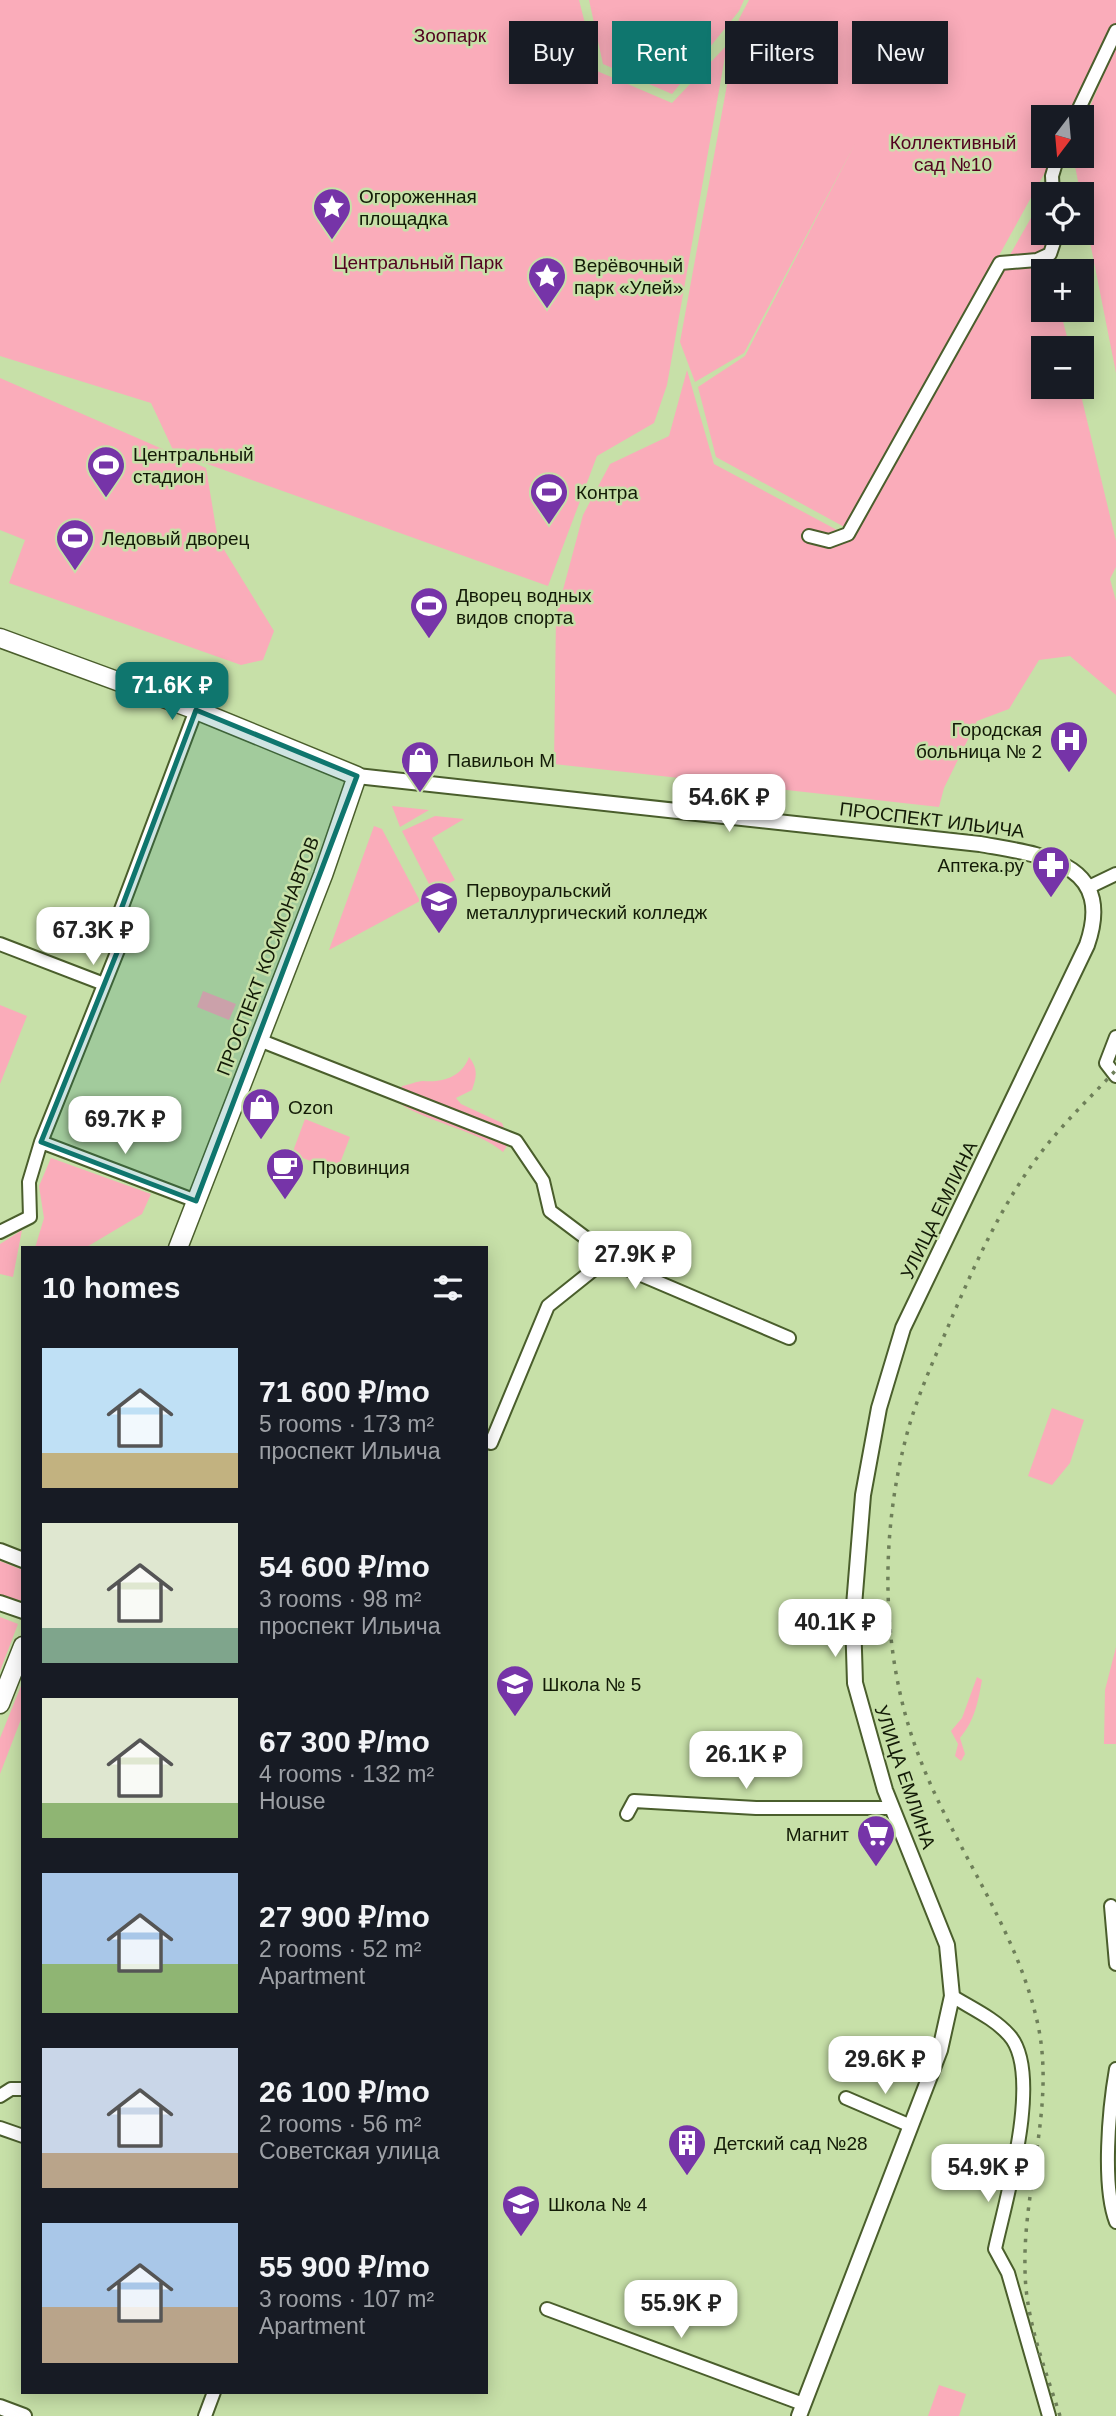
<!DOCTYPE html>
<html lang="en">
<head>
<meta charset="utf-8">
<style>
  body { margin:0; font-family:Helvetica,sans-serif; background:#242831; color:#f1f3f6; height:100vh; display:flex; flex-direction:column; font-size:26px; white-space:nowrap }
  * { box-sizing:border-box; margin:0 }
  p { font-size:23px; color:#9ea1a6 }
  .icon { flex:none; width:38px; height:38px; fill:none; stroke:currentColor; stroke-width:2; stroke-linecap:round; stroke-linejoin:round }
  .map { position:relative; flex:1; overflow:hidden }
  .panel { position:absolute; left:21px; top:1246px; width:467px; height:1148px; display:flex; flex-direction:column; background:#171b24; border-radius:0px; box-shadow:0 4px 18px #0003 }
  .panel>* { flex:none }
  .guide { position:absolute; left:509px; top:21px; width:500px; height:63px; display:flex; gap:14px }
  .needle { width:46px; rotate:196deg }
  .fabs { position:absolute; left:1031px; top:105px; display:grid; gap:14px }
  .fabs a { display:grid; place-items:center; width:63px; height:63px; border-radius:0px; background:#171b24; box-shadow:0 4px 18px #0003; font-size:35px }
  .price { position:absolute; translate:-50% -60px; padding:0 16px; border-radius:14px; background:#fff; color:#222; font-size:23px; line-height:46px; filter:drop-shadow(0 2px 4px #0008) }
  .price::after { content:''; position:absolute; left:50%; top:42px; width:21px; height:16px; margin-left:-10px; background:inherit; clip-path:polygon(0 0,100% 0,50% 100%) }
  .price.on { background:#0f766e; color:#fff }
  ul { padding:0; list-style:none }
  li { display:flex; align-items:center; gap:21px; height:175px; padding:0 21px }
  li span { display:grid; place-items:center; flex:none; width:196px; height:140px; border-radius:0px; color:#555 }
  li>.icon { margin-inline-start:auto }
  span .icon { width:84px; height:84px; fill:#fffc; stroke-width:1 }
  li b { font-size:30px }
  h2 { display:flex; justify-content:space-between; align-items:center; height:84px; padding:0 21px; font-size:30px }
  .chip { padding:0 24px; border-radius:0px; background:#171b24; box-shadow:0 4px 18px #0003; font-size:24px; line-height:63px }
  .chip.on { background:#0f766e; color:#fff }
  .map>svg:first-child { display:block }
  .green { fill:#faacba }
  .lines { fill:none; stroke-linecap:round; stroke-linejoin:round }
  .minor-casing { stroke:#4a5e2c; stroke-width:16 }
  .tertiary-casing { stroke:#4a5e2c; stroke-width:18 }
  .secondary-casing { stroke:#4a5e2c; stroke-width:21 }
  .minor { stroke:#fff; stroke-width:12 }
  .tertiary { stroke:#fff; stroke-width:14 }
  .secondary { stroke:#fff; stroke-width:18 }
  .rail { stroke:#6e7f59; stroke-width:3.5; stroke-dasharray:3.5 7; stroke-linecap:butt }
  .marked { fill:#0f766e; fill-opacity:0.2; stroke:#0f766e; stroke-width:5; stroke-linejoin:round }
  .labels { text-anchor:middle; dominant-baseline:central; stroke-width:5; stroke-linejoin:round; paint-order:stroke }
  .park-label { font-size:19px; fill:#520220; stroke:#c7e0a8 }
  .poi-label { font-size:19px; fill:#131b07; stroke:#c7e0a8; text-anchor:start }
  .street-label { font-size:19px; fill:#131b07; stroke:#c7e0a8 }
</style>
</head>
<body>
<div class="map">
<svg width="1116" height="2416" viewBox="0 0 1116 2416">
  <rect width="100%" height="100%" fill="#c7e0a8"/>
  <path class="green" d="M0,0H579L597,71L672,103L727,45L667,385L654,423L597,456L548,586L174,452L151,403L0,356Z
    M589,0H744L739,11L672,94L603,64Z
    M749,0H1116V28L1074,117H1043V156H1054L848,529L716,457L698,387L745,356L856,142L744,353L695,382L680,342L739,19Z
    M1116,46V373L1073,156H1082V125Z
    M1036,209L1051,271H1043V310H1060L1070,348H1043V387H1079L1116,541V567L1110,579L1116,601V695L1070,656L1039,660L1009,709L977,721L944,788L939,807L554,764L556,616L583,515L610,464L669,436L687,370L714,464L850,537Z
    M0,378L206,468L218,540L274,631L263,660L241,665L9,583L25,540L0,530Z
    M392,806L429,810L400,827Z
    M435,816L464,819L432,838L455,880L433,892L402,831Z
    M374,826L382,829L420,901L329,950Z
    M203,991L236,1004L229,1020L197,1007Z
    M0,1005L27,1016L0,1084Z
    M469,1057C478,1069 477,1076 472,1090L456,1098L461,1104L502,1123L504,1128L501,1131L401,1090L402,1086C409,1085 417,1081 423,1081C442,1083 462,1077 469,1057Z
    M392,1098L502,1138L507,1146L503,1152C475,1128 423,1123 392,1098Z
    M305,1119L350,1137L337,1171L292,1154Z
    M51,1158L151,1194L142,1214L85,1248H35L44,1218L39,1186Z
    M22,1230L13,1277L0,1274V1244Z
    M1052,1408L1084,1420L1070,1463L1052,1485L1028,1476Z
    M0,1561L23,1570V1601L0,1595Z
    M0,1617L18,1624L0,1671Z
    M1116,1647V1744H1104L1105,1690Z
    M977,1677L982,1680C978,1702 975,1720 960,1738L965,1754L961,1761L955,1756L958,1744L951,1731L962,1718Z
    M23,1681V1714L0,1774V1738Z
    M939,2385L966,2394L959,2416H928Z"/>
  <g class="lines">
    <defs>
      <path id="minor" d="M1075,117L1116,31
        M1053,194L1052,176L1058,156
        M809,536L829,541L848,534L1000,263L1037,260L1050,254L1057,233
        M1089,887L1116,874
        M0,944L104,984
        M1116,1037L1106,1063L1116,1076
        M259,1040L516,1141L543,1181L550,1211L627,1269L789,1338
        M41,1142L196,1201
        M0,1232L30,1217L29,1182L41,1142L120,945L117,920L196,710
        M486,1441L491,1443L548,1306L608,1258
        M627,1814L634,1801L756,1808H892
        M1111,1906L1116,1964
        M952,1996C971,2008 994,2018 1009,2035C1044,2073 1005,2202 995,2249L1008,2273L1049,2416
        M1116,2069C1109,2109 1102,2185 1116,2222
        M0,2096L11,2089H23
        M846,2098L911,2126
        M0,2128L23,2136
        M547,2309L803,2404
        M205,2416L214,2392"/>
      <path id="tertiary" d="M357,776L980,844C1040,855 1116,861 1087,945L903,1328L879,1408L863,1495L853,1618L855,1683L885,1790L947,1945L952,1996L940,2050L799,2416
        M0,1551L23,1560
        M0,1603L23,1611
        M0,2407L24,2416"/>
      <path id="secondary" d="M0,638L196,710L357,776L323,875L178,1248
        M0,1704L23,1646"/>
    </defs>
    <use href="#minor" class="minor-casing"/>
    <use href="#tertiary" class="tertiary-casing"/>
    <use href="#secondary" class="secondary-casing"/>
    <use href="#minor" class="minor"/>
    <use href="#tertiary" class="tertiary"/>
    <use href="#secondary" class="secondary"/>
    <path class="rail" d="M1060,2416C1045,2368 1025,2319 1025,2268C1023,2189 1054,2110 1039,2030C1020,1933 955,1850 920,1759C880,1657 879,1535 908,1430C919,1391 937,1353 953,1315C976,1262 1000,1209 1034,1162C1058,1128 1088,1100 1116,1070"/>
  </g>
  <path class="marked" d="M196,710L357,776L196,1201L41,1142L120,945L117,920Z"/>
  <defs>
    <symbol id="sight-pin" viewBox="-11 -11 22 30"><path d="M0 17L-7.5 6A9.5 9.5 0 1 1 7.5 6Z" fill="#7634a8" stroke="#c7e0a8"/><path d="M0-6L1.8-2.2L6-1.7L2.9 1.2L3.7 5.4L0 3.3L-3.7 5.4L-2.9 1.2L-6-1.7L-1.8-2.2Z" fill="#fff"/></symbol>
    <symbol id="stadium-pin" viewBox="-11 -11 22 30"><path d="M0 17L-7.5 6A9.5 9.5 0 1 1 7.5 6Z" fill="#7634a8" stroke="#c7e0a8"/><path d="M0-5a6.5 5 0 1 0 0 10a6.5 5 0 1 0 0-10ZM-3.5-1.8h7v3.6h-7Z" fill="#fff"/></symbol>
    <symbol id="hospital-pin" viewBox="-11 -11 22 30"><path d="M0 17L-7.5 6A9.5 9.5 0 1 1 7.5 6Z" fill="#7634a8" stroke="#c7e0a8"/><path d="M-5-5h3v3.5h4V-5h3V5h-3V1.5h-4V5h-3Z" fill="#fff"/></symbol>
    <symbol id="shop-pin" viewBox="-11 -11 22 30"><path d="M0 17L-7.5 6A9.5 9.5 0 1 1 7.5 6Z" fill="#7634a8" stroke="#c7e0a8"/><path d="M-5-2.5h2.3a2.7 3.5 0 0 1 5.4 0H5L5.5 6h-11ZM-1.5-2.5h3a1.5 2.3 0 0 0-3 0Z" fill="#fff"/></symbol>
    <symbol id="pharmacy-pin" viewBox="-11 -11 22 30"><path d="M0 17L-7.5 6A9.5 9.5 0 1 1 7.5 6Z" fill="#7634a8" stroke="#c7e0a8"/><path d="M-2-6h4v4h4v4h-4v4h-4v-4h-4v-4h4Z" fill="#fff"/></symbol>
    <symbol id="university-pin" viewBox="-11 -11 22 30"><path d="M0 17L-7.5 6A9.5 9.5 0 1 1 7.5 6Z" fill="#7634a8" stroke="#c7e0a8"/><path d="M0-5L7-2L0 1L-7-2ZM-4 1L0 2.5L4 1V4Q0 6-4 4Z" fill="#fff"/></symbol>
    <symbol id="cafe-pin" viewBox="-11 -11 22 30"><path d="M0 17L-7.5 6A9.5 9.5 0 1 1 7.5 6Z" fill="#7634a8" stroke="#c7e0a8"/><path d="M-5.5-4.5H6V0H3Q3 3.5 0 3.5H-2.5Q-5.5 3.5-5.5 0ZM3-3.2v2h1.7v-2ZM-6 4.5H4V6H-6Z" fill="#fff"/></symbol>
    <symbol id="school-pin" viewBox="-11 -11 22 30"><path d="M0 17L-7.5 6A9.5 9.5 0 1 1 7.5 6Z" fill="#7634a8" stroke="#c7e0a8"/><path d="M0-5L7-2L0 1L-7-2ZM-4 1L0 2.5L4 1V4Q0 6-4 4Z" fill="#fff"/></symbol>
    <symbol id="supermarket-pin" viewBox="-11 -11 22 30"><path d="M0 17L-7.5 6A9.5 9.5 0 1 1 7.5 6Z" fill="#7634a8" stroke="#c7e0a8"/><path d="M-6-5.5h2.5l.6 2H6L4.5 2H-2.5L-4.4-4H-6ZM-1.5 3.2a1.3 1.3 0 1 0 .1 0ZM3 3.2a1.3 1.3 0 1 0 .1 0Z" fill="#fff"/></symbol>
    <symbol id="building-pin" viewBox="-11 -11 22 30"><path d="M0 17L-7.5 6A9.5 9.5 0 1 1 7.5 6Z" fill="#7634a8" stroke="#c7e0a8"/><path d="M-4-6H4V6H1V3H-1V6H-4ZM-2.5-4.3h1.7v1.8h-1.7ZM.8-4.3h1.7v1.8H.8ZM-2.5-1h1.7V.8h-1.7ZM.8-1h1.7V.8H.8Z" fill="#fff"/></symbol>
  </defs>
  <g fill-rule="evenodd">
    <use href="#sight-pin" x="310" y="185" width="44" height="60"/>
    <use href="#sight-pin" x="525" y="254" width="44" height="60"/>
    <use href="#stadium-pin" x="84" y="443" width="44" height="60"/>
    <use href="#stadium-pin" x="527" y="470" width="44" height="60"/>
    <use href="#stadium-pin" x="53" y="516" width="44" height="60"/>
    <use href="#stadium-pin" x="407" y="584" width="44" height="60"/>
    <use href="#hospital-pin" x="1047" y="718" width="44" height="60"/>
    <use href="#shop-pin" x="398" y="738" width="44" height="60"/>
    <use href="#pharmacy-pin" x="1029" y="843" width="44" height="60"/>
    <use href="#university-pin" x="417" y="879" width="44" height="60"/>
    <use href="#shop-pin" x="239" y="1085" width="44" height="60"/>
    <use href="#cafe-pin" x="263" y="1145" width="44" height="60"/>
    <use href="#school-pin" x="493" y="1662" width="44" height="60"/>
    <use href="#supermarket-pin" x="854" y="1812" width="44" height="60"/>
    <use href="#building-pin" x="665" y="2121" width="44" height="60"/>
    <use href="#school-pin" x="499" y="2182" width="44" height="60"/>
  </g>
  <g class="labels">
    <g class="park-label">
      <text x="450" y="35">Зоопарк</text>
      <text x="953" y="142">Коллективный<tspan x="953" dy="22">сад №10</tspan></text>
      <text x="418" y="262">Центральный Парк</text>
    </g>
    <g class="poi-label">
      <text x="359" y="196">Огороженная<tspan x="359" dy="22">площадка</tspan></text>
      <text x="574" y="265">Верёвочный<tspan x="574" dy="22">парк «Улей»</tspan></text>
      <text x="133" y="454">Центральный<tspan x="133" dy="22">стадион</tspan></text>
      <text x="576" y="492">Контра</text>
      <text x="102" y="538">Ледовый дворец</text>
      <text x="456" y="595">Дворец водных<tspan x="456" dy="22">видов спорта</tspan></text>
      <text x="1042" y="729" text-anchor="end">Городская<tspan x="1042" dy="22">больница № 2</tspan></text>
      <text x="447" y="760">Павильон М</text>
      <text x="1024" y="865" text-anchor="end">Аптека.ру</text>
      <text x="466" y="890">Первоуральский<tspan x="466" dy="22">металлургический колледж</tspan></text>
      <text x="288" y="1107">Ozon</text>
      <text x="312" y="1167">Провинция</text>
      <text x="542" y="1684">Школа № 5</text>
      <text x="849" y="1834" text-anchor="end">Магнит</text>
      <text x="714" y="2143">Детский сад №28</text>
      <text x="548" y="2204">Школа № 4</text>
    </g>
    <g class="street-label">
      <text transform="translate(932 820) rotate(7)">ПРОСПЕКТ ИЛЬИЧА</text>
      <text transform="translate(268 956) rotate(-69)">ПРОСПЕКТ КОСМОНАВТОВ</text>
      <text transform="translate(939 1210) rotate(-64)">УЛИЦА ЕМЛИНА</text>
      <text transform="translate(905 1777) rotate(71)">УЛИЦА ЕМЛИНА</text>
    </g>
  </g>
</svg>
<div class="fabs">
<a><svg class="needle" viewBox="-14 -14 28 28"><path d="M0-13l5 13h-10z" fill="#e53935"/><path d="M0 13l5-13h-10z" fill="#9ea1a6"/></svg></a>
<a><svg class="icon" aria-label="locate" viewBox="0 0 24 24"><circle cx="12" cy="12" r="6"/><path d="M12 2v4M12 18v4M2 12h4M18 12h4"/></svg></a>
<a>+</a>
<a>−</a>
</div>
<b class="price on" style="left:172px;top:722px">71.6K ₽</b>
<b class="price" style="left:729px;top:834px">54.6K ₽</b>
<b class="price" style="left:93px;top:967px">67.3K ₽</b>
<b class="price" style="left:125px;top:1156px">69.7K ₽</b>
<b class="price" style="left:635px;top:1291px">27.9K ₽</b>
<b class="price" style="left:835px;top:1659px">40.1K ₽</b>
<b class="price" style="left:746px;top:1791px">26.1K ₽</b>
<b class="price" style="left:885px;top:2096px">29.6K ₽</b>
<b class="price" style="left:988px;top:2204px">54.9K ₽</b>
<b class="price" style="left:681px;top:2340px">55.9K ₽</b>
<div class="guide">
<a class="chip">Buy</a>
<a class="chip on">Rent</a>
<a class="chip">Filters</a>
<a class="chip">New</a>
</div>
<section class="panel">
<h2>10 homes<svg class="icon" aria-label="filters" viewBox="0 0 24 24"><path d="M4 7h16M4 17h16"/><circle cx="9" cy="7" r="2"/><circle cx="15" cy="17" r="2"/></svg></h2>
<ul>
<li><span style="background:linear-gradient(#bfe0f5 75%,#c2b280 0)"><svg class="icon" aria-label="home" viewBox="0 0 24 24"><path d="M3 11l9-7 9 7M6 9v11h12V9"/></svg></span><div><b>71 600 ₽/mo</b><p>5 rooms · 173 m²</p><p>проспект Ильича</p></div></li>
<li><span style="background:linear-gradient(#dfe7d0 75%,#7fa58c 0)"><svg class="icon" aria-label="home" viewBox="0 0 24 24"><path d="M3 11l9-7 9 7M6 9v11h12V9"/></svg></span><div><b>54 600 ₽/mo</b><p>3 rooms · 98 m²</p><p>проспект Ильича</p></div></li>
<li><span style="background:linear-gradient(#dfe7d0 75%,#8fb573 0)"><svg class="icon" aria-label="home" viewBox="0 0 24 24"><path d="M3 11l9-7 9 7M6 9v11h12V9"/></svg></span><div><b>67 300 ₽/mo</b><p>4 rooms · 132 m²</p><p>House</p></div></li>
<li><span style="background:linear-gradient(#a9c7e8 65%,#8fb573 0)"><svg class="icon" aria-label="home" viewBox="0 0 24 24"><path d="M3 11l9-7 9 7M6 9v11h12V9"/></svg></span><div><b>27 900 ₽/mo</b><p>2 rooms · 52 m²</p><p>Apartment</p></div></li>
<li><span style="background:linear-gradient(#c9d6e8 75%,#b9a48a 0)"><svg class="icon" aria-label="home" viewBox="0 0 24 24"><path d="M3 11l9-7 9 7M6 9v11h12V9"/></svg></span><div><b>26 100 ₽/mo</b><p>2 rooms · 56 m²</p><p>Советская улица</p></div></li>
<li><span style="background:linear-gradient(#a9c7e8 60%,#b9a48a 0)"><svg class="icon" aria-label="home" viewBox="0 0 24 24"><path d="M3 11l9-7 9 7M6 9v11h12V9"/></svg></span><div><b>55 900 ₽/mo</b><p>3 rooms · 107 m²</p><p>Apartment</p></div></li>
</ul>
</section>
</div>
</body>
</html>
